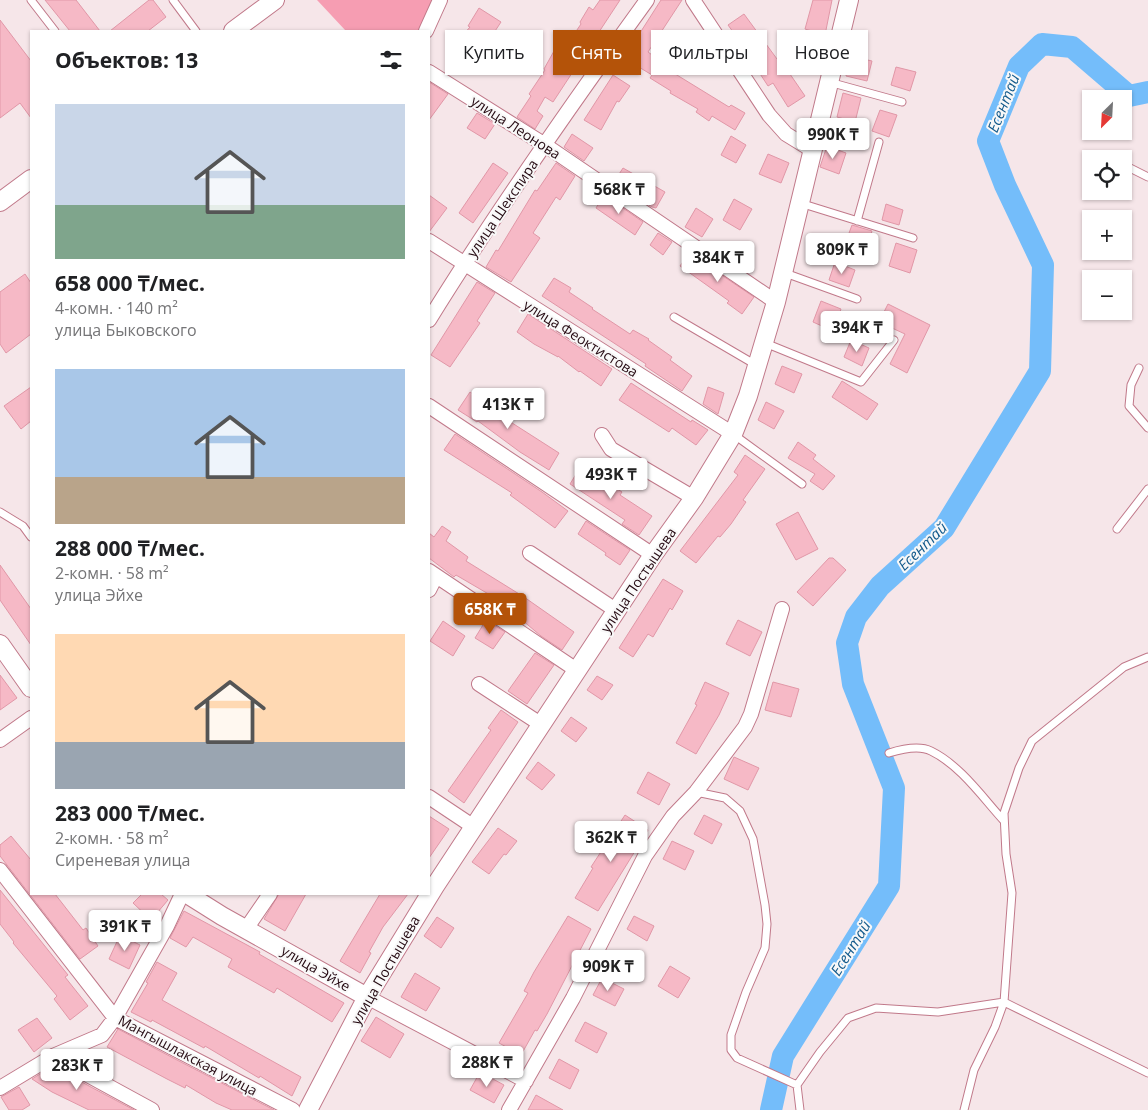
<!DOCTYPE html>
<html lang="ru">
<head>
<meta charset="utf-8">
<style>
  body { margin:0; font-family:"Open Sans",sans-serif; background:#f2f2f2; color:#202124; height:100vh; display:flex; flex-direction:column; font-size:19px; white-space:nowrap }
  * { box-sizing:border-box; margin:0 }
  p { font-size:16px; color:#757577 }
  .icon { flex:none; width:28px; height:28px; fill:none; stroke:currentColor; stroke-width:2; stroke-linecap:round; stroke-linejoin:round }
  .map { position:relative; flex:1; overflow:hidden }
  .side { position:absolute; left:30px; top:30px; width:400px; height:865px; display:flex; flex-direction:column; background:#fff; border-radius:0px; box-shadow:0 1px 4px #0004 }
  .side>* { flex:none }
  .top-card { position:absolute; left:445px; top:30px; width:475px; height:45px; display:flex; gap:10px }
  .needle { width:32px; rotate:204deg }
  .controls { position:absolute; left:1082px; top:90px; display:grid; gap:10px }
  .controls a { display:grid; place-items:center; width:50px; height:50px; border-radius:0px; background:#fff; box-shadow:0 1px 4px #0004; font-size:25px }
  .price { position:absolute; translate:-50% -42px; padding:0 11px; border-radius:5px; background:#fff; color:#222; font-size:16px; line-height:32px; filter:drop-shadow(0 1px 2px #0008) }
  .price::after { content:''; position:absolute; left:50%; top:30px; width:15px; height:11px; margin-left:-8px; background:inherit; clip-path:polygon(0 0,100% 0,50% 100%) }
  .price.selected { background:#b45309; color:#fff }
  ul { padding:0; list-style:none }
  li { display:grid; align-content:center; gap:10px; height:265px; padding:0 25px }
  li span { display:grid; place-items:center; height:155px; border-radius:0px; color:#555 }
  li>.icon { margin-inline-start:auto }
  span .icon { width:90px; height:90px; fill:#fffc; stroke-width:1 }
  li b { font-size:21px }
  h2 { display:flex; justify-content:space-between; align-items:center; height:60px; padding:0 25px; font-size:21px }
  .chip { padding:0 18px; border-radius:0px; background:#fff; box-shadow:0 1px 4px #0004; font-size:18px; line-height:45px }
  .chip.selected { background:#b45309; color:#fff }
  .map>svg:first-child { display:block }
  .green { fill:#f69db2 }
  .lines { fill:none; stroke-linecap:round; stroke-linejoin:round }
  .river { stroke:#74bdfa; stroke-width:22 }
  .building { fill:#f6b9c6; stroke:#e197a7 }
  .service-casing { stroke:#c1798a; stroke-width:9 }
  .minor-casing { stroke:#c1798a; stroke-width:16 }
  .tertiary-casing { stroke:#c1798a; stroke-width:20 }
  .service { stroke:#fff; stroke-width:7 }
  .minor { stroke:#fff; stroke-width:14 }
  .tertiary { stroke:#fff; stroke-width:18 }
  .labels { text-anchor:middle; dominant-baseline:central; stroke-width:4; stroke-linejoin:round; paint-order:stroke }
  .street-label { font-size:14px; fill:#240911; stroke:#f8f8f8 }
  .water-label { font-size:15px; font-style:italic; fill:#145b8c; stroke:#f8f8f8 }
</style>
</head>
<body>
<div class="map">
<svg width="1148" height="1110" viewBox="0 0 1148 1110">
  <rect width="100%" height="100%" fill="#f6e6e9"/>
  <path class="green" d="M317,0H437L423,31H346Z"/>
  <g class="lines">
    <path class="river" d="M771,1110L783,1056L889,886L894,788L853,684L847,643L856,617L880,586L944,528L1040,371L1043,265L1005,185L988,141L1019,66L1042,44L1072,47L1129,96L1148,92"/>
  </g>
  <path class="building" d="M45,0H76L100,31H70Z
    M149,0H153L166,17L148,31H110Z
    M600,0H620L553,102L545,97L537,111L543,116L535,129L517,117L531,96L529,94L545,70L544,69L554,51L560,55L581,24L580,22L589,7L593,10Z
    M661,0H682L648,52L673,70L672,72L729,107L731,105L745,113L735,130L712,116L709,121L696,112L698,109L670,93L671,91L650,78L652,75L624,58Z
    M813,0H832L825,35L805,29Z
    M479,8L501,22L472,66L450,50L470,27L468,26Z
    M744,14L777,59L779,58L805,96L788,107L773,83L768,86L753,63L750,64L741,49L744,47L728,25Z
    M0,20L31,61V118L20,103L0,118Z
    M850,56L872,61L867,81L846,76Z
    M896,67L916,72L910,91L891,85Z
    M613,75L630,86L619,102L617,101L601,130L584,120Z
    M429,82L448,94L429,120Z
    M843,93L861,98L855,122L837,117Z
    M880,110L897,115L889,137L872,131Z
    M477,113L495,124L485,139L467,128Z
    M572,134L593,148L584,161L564,147Z
    M731,136L746,145L736,163L721,155Z
    M827,146L846,153L839,174L820,167Z
    M768,154L789,163L781,183L759,174Z
    M493,163L508,173L473,223L459,213Z
    M556,163L575,176L560,200L556,197L533,233L540,238L511,282L486,267L496,250L498,251L535,190L537,191Z
    M623,168L665,192L656,208L652,207L614,182Z
    M429,195L447,208L429,232Z
    M604,195L643,222L635,235L596,208Z
    M734,199L752,209L740,230L723,220Z
    M886,204L903,210L899,225L882,220Z
    M696,208L713,219L702,237L685,227Z
    M852,225L872,231L865,251L845,244Z
    M658,233L672,242L663,255L650,245Z
    M896,243L917,250L910,273L889,266Z
    M689,253L754,297L742,314L727,303L729,301L680,266Z
    M835,262L855,270L849,287L829,280Z
    M25,274L31,283V334L6,353L0,344V292Z
    M554,278L571,288L569,292L593,308L592,309L630,334L633,330L649,339L648,340L672,357L670,360L692,376L682,391L645,366L646,364L542,296Z
    M477,282L495,293L477,321L480,323L450,367L431,355Z
    M821,301L841,309L833,331L813,322Z
    M888,304L930,325L907,373L890,364L905,334L879,322Z
    M528,314L612,369L601,386L580,371L579,372L558,356V357L534,344L517,332Z
    M851,340L869,348L862,366L844,357Z
    M782,366L802,374L794,393L775,384Z
    M842,381L878,404L867,420L832,397Z
    M631,383L691,422L692,420L708,430L696,445L672,428L669,432L619,400Z
    M31,387V421L21,429L4,406Z
    M708,387L724,393L718,414L703,404Z
    M470,392L495,409L497,405L513,416L509,421L559,453L549,470L520,452L478,421L477,422L458,410Z
    M766,402L784,411L774,429L758,420Z
    M455,434L542,492L568,511L555,528L510,495L512,493L444,450Z
    M798,442L816,455L813,459L835,476L823,490L810,481L815,474L788,458Z
    M745,455L765,469L743,500L746,502L731,524L720,537L718,536L696,563L680,551L738,475L734,472Z
    M581,466L622,492L620,495L652,516L639,535L622,524L625,520L570,484Z
    M798,512L818,549L796,560L776,524Z
    M586,521L630,550L620,565L605,555L606,553L578,534Z
    M442,526L451,532L446,541L468,557L466,561L524,597L574,632L562,650L541,636L522,620L495,602L497,599L456,575L454,577L429,558V533L434,537Z
    M829,558H833L846,570L813,606L797,592Z
    M0,565L31,609V645L0,600Z
    M663,579L683,591L672,610L670,608L653,637L648,634L633,657L619,648Z
    M486,620L505,632L493,649L475,638Z
    M738,620L762,632L750,656L726,644Z
    M443,621L465,636L453,656L430,641Z
    M535,653L554,665L527,704L508,691Z
    M0,675L17,698L0,710Z
    M597,676L613,685L602,700L587,690Z
    M705,682L729,693L719,715L696,754L676,743L697,705L695,704Z
    M773,682L799,689L791,717L765,710Z
    M501,710L518,722L464,803L448,791L491,730L488,728Z
    M571,717L587,728L576,742L561,731Z
    M734,757L759,768L748,790L724,779Z
    M538,762L555,775L542,790L526,778Z
    M648,772L670,784L659,805L637,793Z
    M625,815L648,830L598,911L575,898L593,868L591,867Z
    M704,815L722,824L712,844L694,834Z
    M429,816L449,829L429,858Z
    M498,828L517,841L506,855L504,854L489,874L472,862Z
    M11,836L31,860V894H55L83,930L86,928L98,946L80,959L0,856V845Z
    M672,841L694,851L685,870L663,859Z
    M0,890L68,975L65,977L88,1006L70,1020L54,999L57,996L13,943L14,942L0,924Z
    M142,894H161L168,900L151,920L133,903Z
    M279,894H306L285,931L264,919Z
    M380,894H408L383,927L369,952L371,953L360,973L340,961Z
    M184,911L260,952L259,954L344,1003L332,1022L277,988L274,993L228,967L232,959L193,937L186,947L170,938Z
    M568,916L591,929L547,1014L537,1031L535,1030L521,1055L499,1043L528,993L524,991L534,972Z
    M634,916L654,926L647,941L627,929Z
    M437,917L454,928L441,948L424,936Z
    M120,935L140,945L129,969L109,959Z
    M157,962L177,973L162,1000L301,1077L292,1096L260,1076L259,1078L205,1046L204,1048L152,1020L151,1022L131,1012L148,983L146,982Z
    M670,966L690,978L678,998L658,986Z
    M415,973L440,988L426,1011L401,997Z
    M602,978L624,989L615,1006L593,995Z
    M376,1017L404,1034L390,1058L361,1041Z
    M37,1018L52,1038L34,1052L18,1030Z
    M585,1022L607,1033L597,1053L575,1041Z
    M118,1029L177,1060L274,1110H232L216,1103L186,1085L185,1088L167,1079L107,1047Z
    M559,1059L579,1070L570,1089L549,1078Z
    M53,1066L89,1086L134,1110H89L52,1092L32,1079Z
    M480,1072L504,1085L494,1103L470,1090Z
    M19,1087L30,1105L22,1110H9L1,1097Z
    M536,1095L563,1110H528Z"/>
  <g class="lines">
    <defs>
      <path id="service" d="M31,0L55,31
        M173,0L196,31
        M829,82L902,102
        M1104,155L1112,159
        M1124,165L1148,177
        M800,203L913,238
        M857,221L879,142
        M785,273L857,299
        M674,317L756,365
        M765,343L861,382L894,340
        M1139,368L1131,385L1129,406L1148,428
        M733,434L802,484
        M0,512L23,526L31,537
        M1117,529L1148,489
        M889,753C902,749 919,745 931,751C960,765 983,798 1004,821
        M696,792L725,798L740,811L753,839L765,905L767,924L765,948L746,992L731,1035V1050L737,1058L797,1085
        M800,1110L797,1085L820,1052L848,1018L876,1008L938,1012L1004,1002L1148,1073
        M964,1110L974,1070L995,1027L1004,1002L1012,893L1006,854L1004,813L1019,768L1032,741L1124,667L1148,657"/>
      <path id="minor" d="M693,0L769,115L786,134L812,150
        M426,31L440,0
        M429,72L545,145L776,302
        M429,241L733,434
        M429,320C497,210 571,105 647,0
        M429,406L653,555
        M602,435L611,449L694,498
        M530,553L617,611
        M429,571L578,671
        M429,590L436,576
        M479,684L542,725
        M0,740L31,718
        M429,797L474,827
        M0,870L115,1018L293,1110
        M246,929L270,894
        M367,997L526,1081
        M53,1056L152,1110
        M0,1088L53,1056L102,1035L115,1018L167,926L182,894
        M509,1110L573,998L645,856L673,816L696,792L745,727L751,714L782,609"/>
      <path id="tertiary" d="M233,31L275,0
        M0,202L31,179
        M0,644L31,688
        M187,894L222,916L367,997
        M308,1110L367,997L435,886L653,555L694,498L733,434L748,396L776,302L849,0"/>
    </defs>
    <use href="#service" class="service-casing"/>
    <use href="#minor" class="minor-casing"/>
    <use href="#tertiary" class="tertiary-casing"/>
    <use href="#service" class="service"/>
    <use href="#minor" class="minor"/>
    <use href="#tertiary" class="tertiary"/>
  </g>
  <g class="labels">
    <g class="street-label">
      <text transform="translate(516 127) rotate(33)">улица Леонова</text>
      <text transform="translate(502 208) rotate(-56)">улица Шекспира</text>
      <text transform="translate(581 338) rotate(32)">улица Феоктистова</text>
      <text transform="translate(638 580) rotate(-56)">улица Постышева</text>
      <text transform="translate(316 968) rotate(30)">улица Эйхе</text>
      <text transform="translate(385 970) rotate(-60)">улица Постышева</text>
      <text transform="translate(188 1055) rotate(28)">Мангышлакская улица</text>
    </g>
    <g class="water-label">
      <text transform="translate(1003 103) rotate(-68)">Есентай</text>
      <text transform="translate(922 546) rotate(-44)">Есентай</text>
      <text transform="translate(850 948) rotate(-58)">Есентай</text>
    </g>
  </g>
</svg>
<div class="controls">
<a><svg class="needle" viewBox="-14 -14 28 28"><path d="M0-13l5 13h-10z" fill="#e53935"/><path d="M0 13l5-13h-10z" fill="#757577"/></svg></a>
<a><svg class="icon" aria-label="locate" viewBox="0 0 24 24"><circle cx="12" cy="12" r="6"/><path d="M12 2v4M12 18v4M2 12h4M18 12h4"/></svg></a>
<a>+</a>
<a>−</a>
</div>
<b class="price" style="left:833px;top:160px">990K ₸</b>
<b class="price" style="left:619px;top:215px">568K ₸</b>
<b class="price" style="left:842px;top:275px">809K ₸</b>
<b class="price" style="left:718px;top:283px">384K ₸</b>
<b class="price" style="left:857px;top:353px">394K ₸</b>
<b class="price" style="left:508px;top:430px">413K ₸</b>
<b class="price" style="left:611px;top:500px">493K ₸</b>
<b class="price selected" style="left:490px;top:635px">658K ₸</b>
<b class="price" style="left:611px;top:863px">362K ₸</b>
<b class="price" style="left:125px;top:952px">391K ₸</b>
<b class="price" style="left:608px;top:992px">909K ₸</b>
<b class="price" style="left:487px;top:1088px">288K ₸</b>
<b class="price" style="left:77px;top:1091px">283K ₸</b>
<div class="top-card">
<a class="chip">Купить</a>
<a class="chip selected">Снять</a>
<a class="chip">Фильтры</a>
<a class="chip">Новое</a>
</div>
<section class="side">
<h2>Объектов: 13<svg class="icon" aria-label="filters" viewBox="0 0 24 24"><path d="M4 7h16M4 17h16"/><circle cx="9" cy="7" r="2"/><circle cx="15" cy="17" r="2"/></svg></h2>
<ul>
<li><span style="background:linear-gradient(#c9d6e8 65%,#7fa58c 0)"><svg class="icon" aria-label="home" viewBox="0 0 24 24"><path d="M3 11l9-7 9 7M6 9v11h12V9"/></svg></span><div><b>658 000 ₸/мес.</b><p>4-комн. · 140 m²</p><p>улица Быковского</p></div></li>
<li><span style="background:linear-gradient(#a9c7e8 70%,#b9a48a 0)"><svg class="icon" aria-label="home" viewBox="0 0 24 24"><path d="M3 11l9-7 9 7M6 9v11h12V9"/></svg></span><div><b>288 000 ₸/мес.</b><p>2-комн. · 58 m²</p><p>улица Эйхе</p></div></li>
<li><span style="background:linear-gradient(#ffd9b3 70%,#9aa5b1 0)"><svg class="icon" aria-label="home" viewBox="0 0 24 24"><path d="M3 11l9-7 9 7M6 9v11h12V9"/></svg></span><div><b>283 000 ₸/мес.</b><p>2-комн. · 58 m²</p><p>Сиреневая улица</p></div></li>
</ul>
</section>
</div>
</body>
</html>
